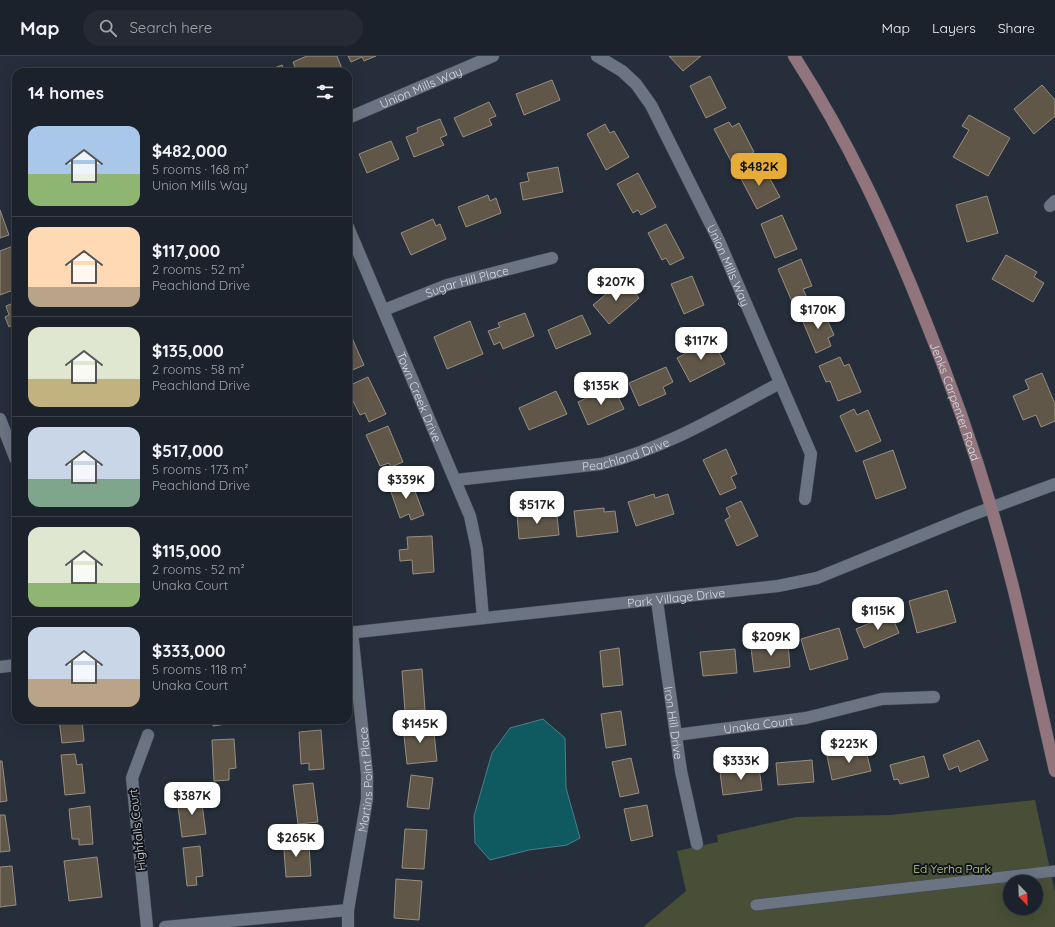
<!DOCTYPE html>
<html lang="en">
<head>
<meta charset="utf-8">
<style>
  body { margin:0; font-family:Quicksand,sans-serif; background:#252a34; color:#f1f3f6; height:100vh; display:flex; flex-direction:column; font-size:15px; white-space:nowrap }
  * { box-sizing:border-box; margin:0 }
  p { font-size:13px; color:#a0a4a9 }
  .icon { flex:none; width:22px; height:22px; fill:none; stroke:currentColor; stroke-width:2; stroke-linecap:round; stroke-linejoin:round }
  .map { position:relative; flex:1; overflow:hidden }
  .details { position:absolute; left:12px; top:12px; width:340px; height:656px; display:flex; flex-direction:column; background:#1c222c; border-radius:12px; box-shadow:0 4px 16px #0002,0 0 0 1px #3a3f48 }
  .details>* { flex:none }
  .needle { width:26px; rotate:157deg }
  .fabs { position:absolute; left:1003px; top:819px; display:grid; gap:8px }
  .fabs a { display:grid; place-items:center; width:40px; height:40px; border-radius:50%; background:#1c222c; box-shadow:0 4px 16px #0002,0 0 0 1px #3a3f48; font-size:20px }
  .price { position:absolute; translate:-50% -34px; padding:0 9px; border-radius:8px; background:#fff; color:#222; font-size:13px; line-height:26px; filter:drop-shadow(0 1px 2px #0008) }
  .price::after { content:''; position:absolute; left:50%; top:24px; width:12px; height:9px; margin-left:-6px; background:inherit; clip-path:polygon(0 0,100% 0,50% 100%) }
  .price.selected { background:#e7ac37; color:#111 }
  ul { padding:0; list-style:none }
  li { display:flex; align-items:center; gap:12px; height:100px; padding:0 16px }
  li+li { border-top:1px solid #3a3f48 }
  li span { display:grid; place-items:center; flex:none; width:112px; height:80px; border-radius:12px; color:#555 }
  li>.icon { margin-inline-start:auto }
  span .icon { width:48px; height:48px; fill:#fffc; stroke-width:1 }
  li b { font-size:17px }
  h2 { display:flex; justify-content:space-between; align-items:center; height:48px; padding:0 16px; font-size:17px }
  header { display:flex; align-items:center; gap:24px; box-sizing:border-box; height:56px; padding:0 20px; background:#1c222c; border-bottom:1px solid #3a3f48 }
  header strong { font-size:19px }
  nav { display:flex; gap:22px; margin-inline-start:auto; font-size:14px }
  .search { width:280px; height:36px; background:#252a34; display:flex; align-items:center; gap:10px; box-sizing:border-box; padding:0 14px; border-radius:22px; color:#a0a4a9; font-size:15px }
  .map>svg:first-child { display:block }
  .green { fill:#484f36; fill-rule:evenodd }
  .water { fill:#0f5961; stroke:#4b8088 }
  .building { fill:#605749; stroke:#988e7f }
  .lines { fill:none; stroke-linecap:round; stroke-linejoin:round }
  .lane-casing { stroke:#424953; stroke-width:12 }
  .street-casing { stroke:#424953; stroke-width:13 }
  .secondary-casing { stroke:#424953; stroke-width:13 }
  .lane { stroke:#6a7482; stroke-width:11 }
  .street { stroke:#6a7482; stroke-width:12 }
  .secondary { stroke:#92747d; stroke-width:12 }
  .labels { text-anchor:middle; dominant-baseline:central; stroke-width:4; stroke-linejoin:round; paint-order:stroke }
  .street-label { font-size:12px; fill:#d6dbe3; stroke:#12161b }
  .park-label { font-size:12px; fill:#c1d68e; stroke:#12161b }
</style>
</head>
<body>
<header>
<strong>Map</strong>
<div class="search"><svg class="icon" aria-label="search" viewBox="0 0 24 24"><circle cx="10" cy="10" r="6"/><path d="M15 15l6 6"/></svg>Search here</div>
<nav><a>Map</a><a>Layers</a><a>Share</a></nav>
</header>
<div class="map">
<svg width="1055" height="871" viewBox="0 0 1055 871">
  <rect width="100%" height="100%" fill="#252e3a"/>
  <path class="green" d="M1035,744L1055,836V871H643L686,835L677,795L718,786L717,779L796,761L890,759ZM1010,826H1036V852H1010Z"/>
  <path class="water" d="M543,663L565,682L566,732L580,782L567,789L529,794L490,804L475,787L474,760L492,697L510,672Z"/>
  <path class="building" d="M307,0H337L342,13L336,16H297L293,6Z
    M348,0H376L364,5L362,1L351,6Z
    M669,0H701L683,15Z
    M282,9L285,16H264Z
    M710,20L726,52L706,62L690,30Z
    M552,24L560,44L524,59L516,38Z
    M1042,29L1055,44V60L1034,78L1014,53Z
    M489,46L496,60L489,63L492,69L463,81L454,62Z
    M969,59L1010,82L988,120L953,101L969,74L962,70Z
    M440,63L447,79L440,82L444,89L414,101L406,81L418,76L417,72Z
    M729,66L732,71L739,67L754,96L732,107L714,73Z
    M605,68L610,77L614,75L629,101L606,114L587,78Z
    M391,85L399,103L367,117L359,98Z
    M558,111L563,136L523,144L520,127L529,125L527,117Z
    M754,112L756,117L764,112L780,141L757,153L739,119Z
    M638,117L656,151L641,159L638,154L633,157L617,128Z
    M488,139L490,145L496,142L501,157L466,171L458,151Z
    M987,140L998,177L967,186L956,149Z
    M0,154L9,179L0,182Z
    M782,159L797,193L775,202L761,168Z
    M433,163L436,170L440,168L446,183L411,199L401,177Z
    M666,168L684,202L670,209L666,202L662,204L648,177Z
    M13,190L16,199V233L0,239V195Z
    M1006,199L1037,216L1034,221L1044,227L1033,246L992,223Z
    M801,203L812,230L803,233L807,242L793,248L778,213Z
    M692,220L704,249L684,258L671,228Z
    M624,223L639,242L609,268L593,249Z
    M16,246V279L12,269L9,271L5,261L9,259L6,250Z
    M822,252L834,279L828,282L831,290L816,297L801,261Z
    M525,257L534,280L503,293L500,286L494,289L488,275L500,271L498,267Z
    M582,259L591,278L556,293L548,274Z
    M470,265L483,298L447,313L434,281Z
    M348,273L364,309L348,316Z
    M712,283L725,308L690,326L677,302Z
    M840,301L844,310L849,308L861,336L838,345L830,325L826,326L819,310Z
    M666,311L673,326L663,331L666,338L639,350L629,327Z
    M1042,317L1055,348V365L1041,371L1036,359L1023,364L1013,340L1029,333L1025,324Z
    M368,321L386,358L369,366L365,357L360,359L348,335V330Z
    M613,330L624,353L588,369L578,346Z
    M556,335L567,358L529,374L519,352Z
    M854,353L857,359L868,354L881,385L856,396L840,360Z
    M388,370L403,406L391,411L389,407L380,410L366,379Z
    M726,393L737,418L731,421L736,432L720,439L703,404Z
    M893,394L906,432L876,443L863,405Z
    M410,422L424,459L411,464L409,458L400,462L389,430Z
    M654,438L655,442L668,438L674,458L636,470L628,446Z
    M741,445L758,480L737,490L725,464L730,461L726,452Z
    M604,452V456L615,455L618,476L577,481L574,455Z
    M547,455V460L557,459L559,479L519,483L517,458Z
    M432,480L434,516L413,518L412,504L400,505L399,494L408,493L407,481Z
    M947,534L956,566L917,577L909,545Z
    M891,558L899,577L864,592L856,573Z
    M839,572L848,603L810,614L801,583Z
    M788,587L790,611L754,616L751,592Z
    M619,592L623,629L603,631L600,595Z
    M735,593L737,617L703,620L700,596Z
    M422,613L425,654L405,655L402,615Z
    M621,655L626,689L606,692L601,658Z
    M59,664H82L84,685L62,687Z
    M213,664H226V668L213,670Z
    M433,667L437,705L407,708L403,670Z
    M321,674L324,713L309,714V707L301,708L299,676Z
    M234,683L236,712L229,713V724L214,725L212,684Z
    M979,684L988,704L960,716L958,710L949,714L943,699Z
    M865,691L871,715L832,724L827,700Z
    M75,698L77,709L82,708L85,737L65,739L61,699Z
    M924,700L929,721L900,728L898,723L894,724L890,709Z
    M631,702L639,737L620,741L612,706Z
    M812,704L814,726L778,729L776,707Z
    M0,705H2L7,745L0,746Z
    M759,711L762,734L723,739L720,716Z
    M411,719L433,722L429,753L407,751Z
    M313,727L318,766L298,768L293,729Z
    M201,740L206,778L182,781L177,743Z
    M647,749L653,780L631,785L624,753Z
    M90,750L93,788L79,789V783H72L69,753Z
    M0,759H5L10,795L0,796Z
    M405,773L427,774L424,813L402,812Z
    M283,781H298L299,789H309L311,820L286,821Z
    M200,790L203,820L196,821L197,829L187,830L183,792Z
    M97,801L102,841L69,845L64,805Z
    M12,810L16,849L0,851V811Z
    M396,823L422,825L419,864L394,862Z"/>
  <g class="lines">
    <defs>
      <path id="lane" d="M756,849L1055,815"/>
      <g id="street">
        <path id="s1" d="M597,0L622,15L636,28L651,49L719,185L811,398L805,443"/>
        <path id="s2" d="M348,62L493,0"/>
        <path d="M1050,150L1055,145"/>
        <path id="s3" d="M348,171L470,460L477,493L483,562"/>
        <path id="s4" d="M384,254L447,229L552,202"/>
        <path d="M0,363L16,404"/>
        <path id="s5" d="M456,424L601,408C665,393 723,357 780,327"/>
        <path id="s6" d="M657,545L681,715L697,788"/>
        <path id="s7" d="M348,577L778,530L817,522L969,460L1055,428"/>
        <path d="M0,611L16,609"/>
        <path id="s8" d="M676,679L806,662L882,643L934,641"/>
        <path d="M147,871L132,722L148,679"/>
        <path d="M165,871L348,854"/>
        <path id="s9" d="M348,871V854L367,743V718L352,576"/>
      </g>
      <g id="secondary">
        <path id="s10" d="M794,0C848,84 887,168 924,261C960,349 990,439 1013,531C1028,592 1041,654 1055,715"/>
      </g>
    </defs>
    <use href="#lane" class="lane-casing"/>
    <use href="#street" class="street-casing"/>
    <use href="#secondary" class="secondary-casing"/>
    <use href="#lane" class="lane"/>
    <use href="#street" class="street"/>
    <use href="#secondary" class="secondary"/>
  </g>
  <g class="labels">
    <g class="street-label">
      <text stroke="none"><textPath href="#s2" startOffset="79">Union Mills Way</textPath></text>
      <text stroke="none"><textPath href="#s1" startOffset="252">Union Mills Way</textPath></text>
      <text stroke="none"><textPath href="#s4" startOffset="88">Sugar Hill Place</textPath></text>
      <text stroke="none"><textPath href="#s3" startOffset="184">Town Creek Drive</textPath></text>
      <text stroke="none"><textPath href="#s10" startOffset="382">Jenks Carpenter Road</textPath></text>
      <text stroke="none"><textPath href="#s5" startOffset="172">Peachland Drive</textPath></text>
      <text stroke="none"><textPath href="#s7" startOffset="330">Park Village Drive</textPath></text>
      <text stroke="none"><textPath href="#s6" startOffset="123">Iron Hill Drive</textPath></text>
      <text stroke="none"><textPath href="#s8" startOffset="83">Unaka Court</textPath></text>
      <text stroke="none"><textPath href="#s9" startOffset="149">Martins Point Place</textPath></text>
      <text transform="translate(137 774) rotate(-96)">Highfalls Court</text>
    </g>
    <g class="park-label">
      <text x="952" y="812">Ed Yerha Park</text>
    </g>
  </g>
</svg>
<div class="fabs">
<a><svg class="needle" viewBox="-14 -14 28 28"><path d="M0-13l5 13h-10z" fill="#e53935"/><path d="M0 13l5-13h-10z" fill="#a0a4a9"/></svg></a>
</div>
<b class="price selected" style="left:759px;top:131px">$482K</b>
<b class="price" style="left:616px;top:246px">$207K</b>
<b class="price" style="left:818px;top:274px">$170K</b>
<b class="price" style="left:701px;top:305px">$117K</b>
<b class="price" style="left:601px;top:350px">$135K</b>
<b class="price" style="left:406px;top:444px">$339K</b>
<b class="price" style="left:537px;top:469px">$517K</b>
<b class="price" style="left:878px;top:575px">$115K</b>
<b class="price" style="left:771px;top:601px">$209K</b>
<b class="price" style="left:420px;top:688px">$145K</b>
<b class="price" style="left:849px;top:708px">$223K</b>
<b class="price" style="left:741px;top:725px">$333K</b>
<b class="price" style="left:192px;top:760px">$387K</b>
<b class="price" style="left:296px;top:802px">$265K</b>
<section class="details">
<h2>14 homes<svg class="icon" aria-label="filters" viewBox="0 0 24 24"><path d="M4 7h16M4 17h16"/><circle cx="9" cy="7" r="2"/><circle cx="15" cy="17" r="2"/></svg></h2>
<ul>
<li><span style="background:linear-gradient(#a9c7e8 60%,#8fb573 0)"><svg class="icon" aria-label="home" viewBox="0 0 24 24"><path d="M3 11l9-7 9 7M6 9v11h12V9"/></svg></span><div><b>$482,000</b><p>5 rooms · 168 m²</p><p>Union Mills Way</p></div></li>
<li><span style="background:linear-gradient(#ffd9b3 75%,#b9a48a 0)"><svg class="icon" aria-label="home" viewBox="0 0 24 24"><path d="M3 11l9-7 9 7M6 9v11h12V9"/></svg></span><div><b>$117,000</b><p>2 rooms · 52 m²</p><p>Peachland Drive</p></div></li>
<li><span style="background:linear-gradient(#dfe7d0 65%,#c2b280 0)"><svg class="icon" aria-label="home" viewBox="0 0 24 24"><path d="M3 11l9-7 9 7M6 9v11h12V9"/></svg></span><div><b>$135,000</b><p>2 rooms · 58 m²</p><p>Peachland Drive</p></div></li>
<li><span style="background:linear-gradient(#c9d6e8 65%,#7fa58c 0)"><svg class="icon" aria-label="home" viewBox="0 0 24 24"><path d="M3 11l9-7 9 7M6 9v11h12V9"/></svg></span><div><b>$517,000</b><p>5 rooms · 173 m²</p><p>Peachland Drive</p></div></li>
<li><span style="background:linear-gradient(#dfe7d0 70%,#8fb573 0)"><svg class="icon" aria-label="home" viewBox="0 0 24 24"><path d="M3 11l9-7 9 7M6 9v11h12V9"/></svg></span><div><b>$115,000</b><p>2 rooms · 52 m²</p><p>Unaka Court</p></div></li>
<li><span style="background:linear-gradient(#c9d6e8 65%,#b9a48a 0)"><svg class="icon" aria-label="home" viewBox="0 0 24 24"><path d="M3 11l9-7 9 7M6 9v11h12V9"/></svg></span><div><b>$333,000</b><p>5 rooms · 118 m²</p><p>Unaka Court</p></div></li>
</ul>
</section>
</div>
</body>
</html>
